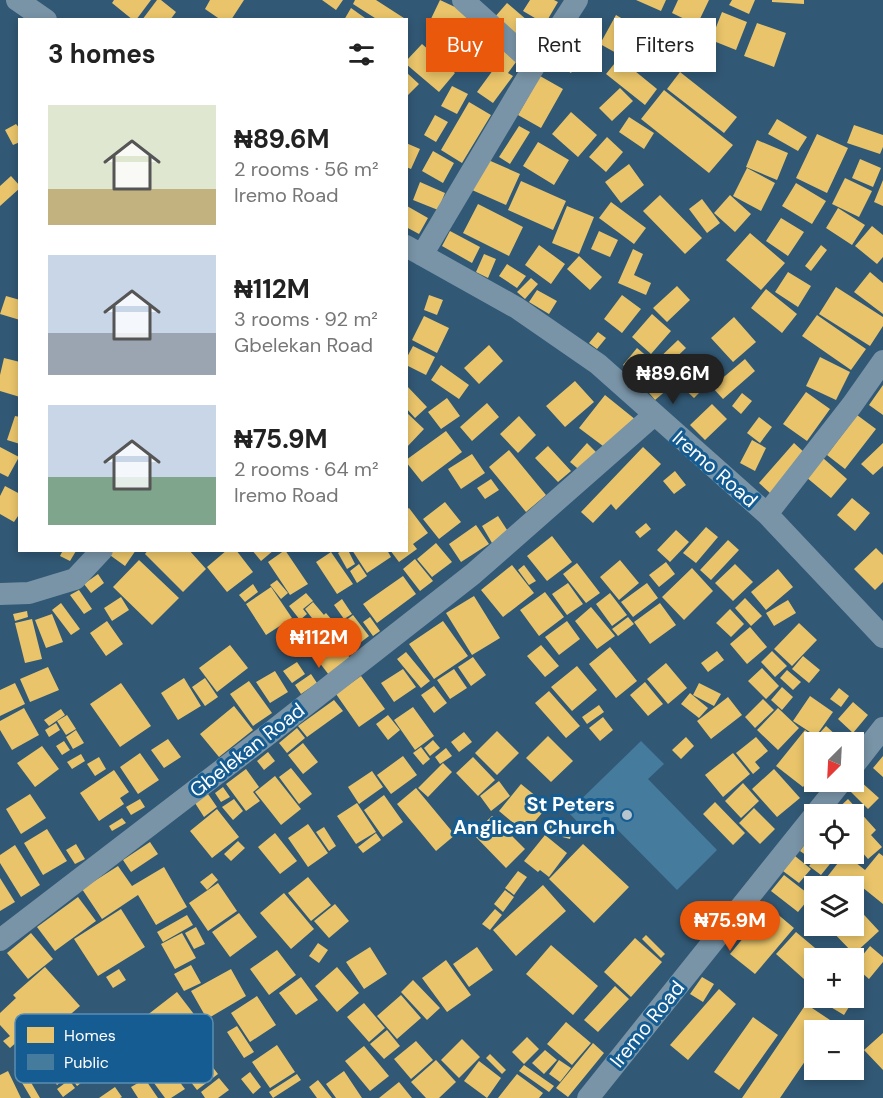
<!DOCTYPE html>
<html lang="en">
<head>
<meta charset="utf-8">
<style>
  body { margin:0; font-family:"DM Sans",sans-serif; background:#f6f6f6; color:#222; height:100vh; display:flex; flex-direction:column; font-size:22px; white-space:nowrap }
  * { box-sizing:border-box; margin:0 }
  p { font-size:20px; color:#767676 }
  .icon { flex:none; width:33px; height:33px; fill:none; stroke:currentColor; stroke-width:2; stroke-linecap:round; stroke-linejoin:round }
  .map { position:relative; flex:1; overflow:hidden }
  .side { position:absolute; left:18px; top:18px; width:390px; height:534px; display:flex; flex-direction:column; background:#fff; border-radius:0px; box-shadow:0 3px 9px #0003 }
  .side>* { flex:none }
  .banner { position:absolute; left:426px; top:18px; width:366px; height:54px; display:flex; gap:12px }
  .needle { width:39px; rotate:204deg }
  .tools { position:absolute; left:804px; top:732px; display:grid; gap:12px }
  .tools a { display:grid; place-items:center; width:60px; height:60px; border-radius:0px; background:#fff; box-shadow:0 3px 9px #0003; font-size:30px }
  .price { position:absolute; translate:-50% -51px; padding:0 14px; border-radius:21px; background:#ea580c; color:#fff; font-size:20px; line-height:39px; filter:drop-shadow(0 2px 3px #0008) }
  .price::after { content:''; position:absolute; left:50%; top:36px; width:18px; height:14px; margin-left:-9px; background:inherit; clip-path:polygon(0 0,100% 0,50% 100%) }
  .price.current { background:#222; color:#fff }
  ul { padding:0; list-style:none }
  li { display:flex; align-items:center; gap:18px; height:150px; padding:0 30px }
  li span { display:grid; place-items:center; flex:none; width:168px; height:120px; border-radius:0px; color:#555 }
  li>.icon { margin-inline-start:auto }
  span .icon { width:72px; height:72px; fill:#fffc; stroke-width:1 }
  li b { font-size:26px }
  h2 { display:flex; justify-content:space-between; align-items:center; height:72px; padding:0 30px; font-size:26px }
  .tag { padding:0 21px; border-radius:0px; background:#fff; box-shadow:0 3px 9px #0003; font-size:21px; line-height:54px }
  .tag.current { background:#ea580c; color:#fff }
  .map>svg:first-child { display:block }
  .homes { fill:#e9c46a }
  .public { fill:#457b9d }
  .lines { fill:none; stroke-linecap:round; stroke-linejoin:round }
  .street { stroke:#7994a7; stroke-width:22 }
  .poi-dot { fill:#b7c5ce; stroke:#145c91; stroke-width:2 }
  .labels { text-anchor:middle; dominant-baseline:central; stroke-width:6; stroke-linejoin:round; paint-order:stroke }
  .street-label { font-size:20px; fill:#fff; stroke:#145c91 }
  .poi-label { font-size:20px; font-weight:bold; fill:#fff; stroke:#145c91; text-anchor:end }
  .key { fill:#145c91; stroke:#5a8db2; stroke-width:1.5 }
  .key-label { font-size:16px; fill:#fff }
</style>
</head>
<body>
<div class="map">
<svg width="883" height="1098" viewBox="0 0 883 1098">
  <rect width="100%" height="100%" fill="#315874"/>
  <path class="homes" d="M114,0H151L136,20H133L112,3Z
    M157,0H161L176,12L170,20H142Z
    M210,0H244L231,20H221L205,9Z
    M322,0H343L336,10Z
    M355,0H376L407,20H378L353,4Z
    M440,0L470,14L458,39L428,25Z
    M530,0H554L558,2L545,24L523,11Z
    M636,0H666L661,11Z
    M678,0H709L697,25L672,13Z
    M732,0H755L749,14L729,5Z
    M772,0H804V4L772,2Z
    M507,3L542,33L529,48L494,18Z
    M351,8L365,18L364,20H344Z
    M722,12L747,22L736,50L711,40Z
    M616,15L652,36L636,64L600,44Z
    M757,23L786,33L774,67L744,56Z
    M472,24L519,58L508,73L513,76L493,103L477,92L496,66L460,40Z
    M581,24L596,33L571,73L556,64Z
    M422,44L455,73L439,92L406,64V61Z
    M619,58L657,89L645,105L606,74Z
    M406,72L419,84L406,97Z
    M680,72L737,117L724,133L667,89Z
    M540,76L563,89L541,128L518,115Z
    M452,86L468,94L457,114L441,106Z
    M620,88L633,101L612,121L599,108Z
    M664,90L733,145L709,173L641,119Z
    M469,102L491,115L462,163L441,150Z
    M571,112L597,135L578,157L552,134Z
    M435,115L448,122L436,142L424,135Z
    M629,117L654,133L644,149L619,132Z
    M777,119L807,137L798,151L768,134Z
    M16,124L20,129V142L13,145L5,130Z
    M854,125L883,135V147L880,154L847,143Z
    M519,126L530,132L510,164L499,157Z
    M817,134L848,148L827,193L796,178Z
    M607,137L623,152L606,172L589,157Z
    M757,140L788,153L777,180L746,167Z
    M538,142L569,160L554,185L523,166Z
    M406,143L420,149L411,169L406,167Z
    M433,151L454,163L443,183L422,171Z
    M486,159L520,174L506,205L472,190Z
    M860,159L881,168L873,187L852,178Z
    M629,164L644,185L621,203L605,182Z
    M747,168L775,183L761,211L733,196Z
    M11,176L20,186V188L0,206V186Z
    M845,178L872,191L859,217L832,204Z
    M883,180V206L874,202Z
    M521,181L566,201L553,230L508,210Z
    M420,182L445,193L438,210L413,200Z
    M796,183L826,201L812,224L782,206Z
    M660,195L702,238L685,254L643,211Z
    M730,195L751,214L735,232L714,213Z
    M702,199L720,223L707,233L689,209Z
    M611,202L646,228L634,244L599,218Z
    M478,204L523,227L509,256L463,233Z
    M407,206L428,218L419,234L406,227Z
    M567,206L594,217L579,254L552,243Z
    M838,208L865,225L852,245L826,228Z
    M781,218L804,232L788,256L766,241Z
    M872,226L883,235V257L877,264L855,246Z
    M450,231L480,247L472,263L442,246Z
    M599,231L618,240L610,257L591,249Z
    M750,233L785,263L761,290L726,260Z
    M539,245L565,264L551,284L525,265Z
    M821,245L827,250L811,271L805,266Z
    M633,249L643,254L634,275L651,283L646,295L618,283Z
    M484,254L496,259L488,278L476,272Z
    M579,256L602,277L590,290L567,269Z
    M507,264L526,276L517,288L499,276Z
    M788,272L811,286L798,307L775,292Z
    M870,272L883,283V314L854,292Z
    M531,278L538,284L525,299L517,292Z
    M677,286L690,300L667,322L653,308Z
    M836,287L883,317V326L870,346L819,314Z
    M766,289L797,314L782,333L751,308Z
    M537,290L557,301L549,314L529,302Z
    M429,295L443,300L437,315L424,310Z
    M622,295L641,309L622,333L604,319Z
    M6,296L20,300V320L0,314Z
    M652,314L671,331L651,354L632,337Z
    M817,315L866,349L851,370L802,336Z
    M424,316L449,328L437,353L412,340Z
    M734,317L756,342L733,362L711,338Z
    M598,332L606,338L597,349L589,343Z
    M678,340L686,348L662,371L654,363Z
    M489,345L503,361L479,384L464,368Z
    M413,346L435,357L426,375L406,365V359Z
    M637,348L649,358L636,375L623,365Z
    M820,357L850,372L836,400L806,386Z
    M4,358L20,362V397L0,391V375Z
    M702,358L718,374L694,398L677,382Z
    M745,359L755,371L723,399L712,387Z
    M441,365L469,385L459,399L431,380Z
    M657,375L668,389L655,400L644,387Z
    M575,381L594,402L565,427L546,406Z
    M406,385L427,407L415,418L406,408Z
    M883,385V415L869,405Z
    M806,392L830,409L807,441L783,424Z
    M742,393L752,401L741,414L732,406Z
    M605,395L636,420L611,452L579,428Z
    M447,398L460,416L441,429L428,412Z
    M487,403L499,417L472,441L460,427Z
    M712,404L727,419L705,440L690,425Z
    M406,412L424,429L406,448Z
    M857,415L876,429L845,469L827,455Z
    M15,416L20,417V444L7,440Z
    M519,416L536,435L518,453L500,434Z
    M759,417L772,427L760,443L747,433Z
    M446,431L462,452L422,482L406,462V460Z
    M752,440L766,448L755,471L740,463Z
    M587,443L599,455L583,473L570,462Z
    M794,443L806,454L771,494L759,483Z
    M883,443V466L873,475L861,464Z
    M548,446L571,471L558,482L535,458Z
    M0,447L19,457L8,477L0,473Z
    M643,447L661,464L616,510L611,504L593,523L581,512Z
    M509,450L546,495L526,512L489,467Z
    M472,454L485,473L461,489L448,469Z
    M823,458L847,479L831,498L806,477Z
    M675,471L686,485L674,494L663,481Z
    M491,479L499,490L485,499L477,488Z
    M5,486L20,494V513L14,522L0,514V496Z
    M852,498L870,513L855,531L837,515Z
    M445,502L461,522L439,539L423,519Z
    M409,508L428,533L413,544L417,549L399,562L390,550H406V510Z
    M498,516L509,533L492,543L482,526Z
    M646,523L651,529L640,538L635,532Z
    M476,525L489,544L461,562L449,544Z
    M706,527L718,537L696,563L683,553Z
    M676,530L689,542L670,562L657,550Z
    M552,536L572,562L547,581L527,556Z
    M728,540L739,550L711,580L700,570Z
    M436,543L452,562L432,577L417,559Z
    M876,548L883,555V582L875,590L854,569Z
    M63,550L76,551L70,561L60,556Z
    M109,550H136L125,566L107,553Z
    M148,550H189L206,569L183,592L145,554Z
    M227,550H236L253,572L227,592L207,567Z
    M252,550H274L261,561Z
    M285,550L308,584L290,595L268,562Z
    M343,550H348L355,564L347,569L338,553Z
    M352,550H387L391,557L367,573Z
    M331,552L353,584L337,594L316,562Z
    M415,559L433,581L420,591L403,569Z
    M139,560L179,598L152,625L113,587Z
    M620,560L639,583L619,600L600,577Z
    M666,562L675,574L659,587L649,575Z
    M577,563L600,593L586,603L563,574Z
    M359,564L367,576L357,583L350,571Z
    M735,564L753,582L733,601L715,583Z
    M512,565L534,593L503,617L481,590Z
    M524,565L536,581L529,585L518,570Z
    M692,568L713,591L684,620L662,597Z
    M778,569L793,587L766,610L751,592Z
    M98,574L104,583L91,593L84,584Z
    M403,576L416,594L377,623L363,604Z
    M277,580L288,593L281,599L270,585Z
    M568,583L583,604L567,615L552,594Z
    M647,583L658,598L633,617L621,602Z
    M253,584L258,592L245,602L239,595Z
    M271,587L292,618L266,635L246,604Z
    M79,590L92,609L84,614L70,595Z
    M545,592L564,617L539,636L520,610Z
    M306,593L313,601L303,609L307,614L300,620L289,606Z
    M610,593L627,615L612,626L596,604Z
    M474,596L500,638L472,655L446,613Z
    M121,597L129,610L112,621L104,608Z
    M745,598L762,616L751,626L735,608Z
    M342,599L352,614L344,619L334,605Z
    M788,600L796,613L774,626L766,613Z
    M313,602L324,615L315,622L305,609Z
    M61,603L80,629L71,635L52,610Z
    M660,603L676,625L650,644L634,622Z
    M591,607L615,636L597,649L575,621Z
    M730,609L744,624L731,637L716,623Z
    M27,611L28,617L15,621L13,614Z
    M326,613L332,620L324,628L317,621Z
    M52,614L63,642L46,648L35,620Z
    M353,615L369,636L348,652L333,630Z
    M370,617L380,631L373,636L363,622Z
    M628,617L634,624L618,636L612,629Z
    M32,619L42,659L25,663L15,623Z
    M292,620L301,633L288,641L279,628Z
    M107,621L123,644L106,656L90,633Z
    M443,621L468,656L434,679L409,644Z
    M567,621L580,639L559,655L545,637Z
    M799,623L817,640L792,666L774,649Z
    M750,627L767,647L747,664L730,644Z
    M324,632L333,644L326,648L318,636Z
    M316,636L325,649L316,656L306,642Z
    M230,645L248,668L217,692L199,668Z
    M340,645L350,658L329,675L319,662Z
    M541,645L559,666L545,677L527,656Z
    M610,647L637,681L616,698L589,664Z
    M717,651L724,660L708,672L701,663Z
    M772,651L787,666L775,677L761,662Z
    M406,652L430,681L421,688L397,659Z
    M803,656L820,670L809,683L792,669Z
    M473,657L486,675L471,686L458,667Z
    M297,662L305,674L292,683L283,671Z
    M666,663L687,688L668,704L647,679Z
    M577,666L597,690L572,711L551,687Z
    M48,667L59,690L30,702L20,679Z
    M762,668L779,686L766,699L748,681Z
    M403,669L416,687L394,702L381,683Z
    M454,669L467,688L450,699L437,680Z
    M787,670L801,682L793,690L780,678Z
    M275,671L288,692L270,703L256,682Z
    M311,674L317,683L301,694L295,685Z
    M361,676L385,709L359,727L336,694Z
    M184,678L201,706L178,720L161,693Z
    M205,678L218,697L205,706L192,687Z
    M249,681L272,713L253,726L230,694Z
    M645,682L663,704L648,716L630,695Z
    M15,683L25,704L0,716V690Z
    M121,683L151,726L120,747L90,704Z
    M699,683L721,694L714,706L693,695Z
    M434,686L447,703L434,713L421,695Z
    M782,687L793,697L782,710L771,700Z
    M839,688L849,696L841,707L830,699Z
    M549,691L580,726L566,738L535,703Z
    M690,693L708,708L699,718L681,704Z
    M810,696L833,712L816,736L793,721Z
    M728,697L742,715L711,739L697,721Z
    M763,699L774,710L755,728L745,717Z
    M334,700L343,711L307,737L298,726Z
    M853,702L868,715L853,733L838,719Z
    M599,705L604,712L587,724L582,717Z
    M234,706L253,730L219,757L200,734Z
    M413,707L434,736L415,750L394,720Z
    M24,708L39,735L12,750L0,730V721Z
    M778,708L799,728L778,750L757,730Z
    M61,709L65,715L49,726L44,720Z
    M67,715L76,729L66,735L57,721Z
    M388,715L400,730L388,740L376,724Z
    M603,717L613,730L600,741L589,728Z
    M56,723L60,730L49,737L45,730Z
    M826,726L837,736L832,742H823L816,737Z
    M297,728L305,738L287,753L279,743Z
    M76,730L84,743L73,749L66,737Z
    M805,730L820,742H814V774L803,787L776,766Z
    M497,731L519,753L497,775L475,753Z
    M464,732L472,742L459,752L451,742Z
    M548,736L573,761L551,782L526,758Z
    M686,737L694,746L681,759L672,750Z
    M756,737L768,751L755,762L760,768L753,774L736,753Z
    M168,739L181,757L164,768L151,750Z
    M433,740L440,748L430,756L424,748Z
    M64,741L70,750L62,755L56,746Z
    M303,743L318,762L303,774L288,755Z
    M42,746L59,769L35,787L17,763Z
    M421,747L430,759L423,765L413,753Z
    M446,748L452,756L440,764L435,757Z
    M268,752L275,761L264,770L257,761Z
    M140,753L159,780L138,794L120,767Z
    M733,753L750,774L723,797L705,775Z
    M81,754L85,761L72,769L67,762Z
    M403,756L417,775L391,794L377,775Z
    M883,756V777L873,768Z
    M99,757L106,769L95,776L87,764Z
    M473,757L495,780L478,796L456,773Z
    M443,763L452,772L428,797L418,788Z
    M291,768L312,794L299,804L279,777Z
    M246,769L259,787L253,792L260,801L246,811L226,784Z
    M774,769L800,798L777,817L752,789Z
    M114,770L129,792L120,798L124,804L99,821L80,793Z
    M372,771L383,787L359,804L348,787Z
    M275,776L301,809L281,825L255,792Z
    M499,781L510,796L491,811L480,796Z
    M860,781L879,798L868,809L850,791Z
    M743,783L759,801L741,818L725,801Z
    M521,784L548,806L525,833L499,811Z
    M223,787L230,797L221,802L215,793Z
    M416,788L455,835L436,851L397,804Z
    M30,794L46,818L21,834L6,809Z
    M208,794L217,807L204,817L195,803Z
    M384,795L403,822L383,837L364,810Z
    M140,799L145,807L131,815L126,807Z
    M234,799L243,811L233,820L222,807Z
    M848,799L876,830L871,835L882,847L868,859L854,843V814H832Z
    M715,802L745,833L733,845L703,814Z
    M357,803L376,832L356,844L337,816Z
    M754,808L775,829L760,844L739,823Z
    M217,809L239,837L212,858L190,831Z
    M492,816L525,849L506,868L473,834Z
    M122,818L126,823L112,831L109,826Z
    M546,821L573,828L570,839L543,832Z
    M308,824L328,853L308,867L288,838Z
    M324,827L336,846L329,851L316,832Z
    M47,829L67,861L43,875L24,843Z
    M275,833L297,861L280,874L258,847Z
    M376,833L381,840L363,853L358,847Z
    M545,835L567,853L549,877L540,870L538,872L524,861Z
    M810,837L814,840V853L810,858L800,851Z
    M238,841L245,848L231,861L224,854Z
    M150,842L158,854L131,872L123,860Z
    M76,844L85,859L75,864L66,850Z
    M583,844L629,887L594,923L549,879Z
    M15,845L40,885L21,897L0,863V855Z
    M879,853L883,856V904L852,879L846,886H820L845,854L865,870Z
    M819,854H838L821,875L809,866Z
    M795,856L811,869L799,883L783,871Z
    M118,866L132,886L164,867L187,907L156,925L138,895L102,919L82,889Z
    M518,871L527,877L514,895L505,888Z
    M212,873L218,880L207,890L200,882Z
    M784,875L811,896L798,912L771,891Z
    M308,877L331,905L311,921L288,893Z
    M0,878L15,902L0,911Z
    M218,883L237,911L208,931L189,903Z
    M543,885L566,911L516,956L493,930Z
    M505,890L514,897L503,912L494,904Z
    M284,893L314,929L291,949L260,913Z
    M78,897L96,921L55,951L37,927Z
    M335,904L349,921L329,938L314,921Z
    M854,904L879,931L854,954L827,926H854Z
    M769,907L794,928L755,974L730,954Z
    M121,909L145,947L98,976L74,939Z
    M495,909L502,915L490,930L482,924Z
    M239,913L257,937L230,957L212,932Z
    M187,915L193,925L163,942L157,932Z
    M196,927L205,944L194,949L185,933Z
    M796,932L827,958H814V988L776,954Z
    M31,933L53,959L28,979L7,953Z
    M182,933L196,958L175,969L161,944Z
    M646,935L665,954L661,958L642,939Z
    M635,938L662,962L631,997L604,972Z
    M318,943L328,950L319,963L309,956Z
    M551,945L598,986L573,1015L526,974Z
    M870,946L883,957V962L869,979L854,966Z
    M370,947L387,974L364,989L346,962Z
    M477,947L493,970L469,987L453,964Z
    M277,950L296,975L269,995L250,969Z
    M446,960L471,995L447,1012L422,978Z
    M191,965L201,983L184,991L174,974Z
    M45,967L80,1006L48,1034L38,1023L10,1048L3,1041L10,1036L0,1025V1013L16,998L13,995Z
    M337,967L359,993L337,1012L315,986Z
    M119,969L126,980L113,988L106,977Z
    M231,969L246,996L207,1019L191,991Z
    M301,977L318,1000L296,1015L279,993Z
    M702,977L714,984L703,1002L690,994Z
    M413,980L440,1008L427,1020L401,992Z
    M615,986L629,999L598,1032L584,1020Z
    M719,989L736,1004L688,1060L670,1045Z
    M177,992L213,1039L182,1063L146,1016Z
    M401,995L421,1018L397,1039L377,1016Z
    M257,996L276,1025L250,1042L231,1013Z
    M834,998H843L852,1002L844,1015L829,1006Z
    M364,1003L385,1028L369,1042L347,1017Z
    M806,1004L833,1022L827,1030H814V1048L780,1098H742Z
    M753,1017L778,1035L739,1090L714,1072Z
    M566,1022L591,1043L572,1065L547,1044Z
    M237,1026L254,1052L244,1058L227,1032Z
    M387,1030L400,1046L384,1059L370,1044Z
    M883,1033V1070L864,1050Z
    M84,1035L93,1048L91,1050L103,1066L77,1086L55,1057Z
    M527,1037L539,1049L524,1064L512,1052Z
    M462,1039L480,1057L459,1078L441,1060Z
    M416,1041L433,1060L411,1079L394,1059Z
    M593,1043L604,1053L568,1097L556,1088Z
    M277,1045L295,1072L270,1088L252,1062Z
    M364,1046L389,1076L370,1091L345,1061Z
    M545,1050L557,1060L544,1074L532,1063Z
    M201,1052L218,1074L197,1090L180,1068Z
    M490,1054L506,1070L502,1074L486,1058Z
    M436,1060L456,1082L439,1098H426L411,1082Z
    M559,1060L571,1068L560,1082L549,1074Z
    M479,1061L501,1078L487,1098L464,1081Z
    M49,1064L61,1082L57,1085L44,1067Z
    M524,1065L554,1086L549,1092L519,1071Z
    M8,1071L21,1098H0V1075Z
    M344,1071L362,1098H336L326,1084Z
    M25,1072L40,1098H31L18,1076Z
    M250,1072L261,1087L253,1094L241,1079Z
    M297,1074L301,1080L273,1098L269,1092Z
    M517,1074L543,1093L539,1098H498Z
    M163,1077L168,1083L176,1077L185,1089L171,1098H165L154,1083Z
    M219,1078L229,1090L218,1098H205L201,1092Z
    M145,1079L158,1098H138L131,1087Z
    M69,1080L75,1088L63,1097L57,1089Z
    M318,1080L332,1098H317L309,1087Z
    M399,1082L412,1098H379Z
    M115,1087L122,1097L120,1098H99Z"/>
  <path class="public" d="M641,741L664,764L648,779L717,850L677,890L606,818L589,834L568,812Z"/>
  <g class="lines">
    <path class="street" d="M17,0L46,20
      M463,0L535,65
      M406,246L517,308L598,364L767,514L883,637
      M422,255L535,65L577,0
      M767,514L852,405L883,361
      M0,594L29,593L75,579L102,550
      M854,765L883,728
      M0,940L270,733L473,574L654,415
      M588,1098L841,782"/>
  </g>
  <circle class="poi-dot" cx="627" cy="815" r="6"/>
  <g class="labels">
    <g class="street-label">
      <text transform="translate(715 469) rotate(41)">Iremo Road</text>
      <text transform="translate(247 750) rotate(-38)">Gbelekan Road</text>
      <text transform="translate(647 1024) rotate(-51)">Iremo Road</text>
    </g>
    <g class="poi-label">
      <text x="615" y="804">St Peters<tspan x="615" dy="23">Anglican Church</tspan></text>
    </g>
  </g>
  <rect x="15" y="1014" width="198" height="69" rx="9" class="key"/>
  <rect x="27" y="1027" width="27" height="16" fill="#e9c46a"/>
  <rect x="27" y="1054" width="27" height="16" fill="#457b9d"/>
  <g class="key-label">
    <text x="64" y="1041">Homes</text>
    <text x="64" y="1068">Public</text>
  </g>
</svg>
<div class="tools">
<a><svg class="needle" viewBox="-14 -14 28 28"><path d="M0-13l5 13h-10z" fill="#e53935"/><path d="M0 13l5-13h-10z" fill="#767676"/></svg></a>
<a><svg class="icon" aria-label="locate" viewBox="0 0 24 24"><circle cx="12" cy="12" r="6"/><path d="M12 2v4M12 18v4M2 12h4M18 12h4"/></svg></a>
<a><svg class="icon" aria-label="layers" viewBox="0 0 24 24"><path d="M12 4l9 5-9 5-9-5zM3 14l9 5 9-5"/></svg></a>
<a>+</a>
<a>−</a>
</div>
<b class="price current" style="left:673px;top:405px">₦89.6M</b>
<b class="price" style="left:319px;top:669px">₦112M</b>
<b class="price" style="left:730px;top:952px">₦75.9M</b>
<div class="banner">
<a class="tag current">Buy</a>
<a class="tag">Rent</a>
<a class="tag">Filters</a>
</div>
<section class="side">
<h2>3 homes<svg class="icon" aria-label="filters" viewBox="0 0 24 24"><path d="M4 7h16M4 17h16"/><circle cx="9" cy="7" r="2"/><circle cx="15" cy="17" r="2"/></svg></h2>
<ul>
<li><span style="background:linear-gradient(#dfe7d0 70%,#c2b280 0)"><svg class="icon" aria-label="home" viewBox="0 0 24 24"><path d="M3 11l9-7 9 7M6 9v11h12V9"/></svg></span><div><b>₦89.6M</b><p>2 rooms · 56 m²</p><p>Iremo Road</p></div></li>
<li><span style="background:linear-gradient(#c9d6e8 65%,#9aa5b1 0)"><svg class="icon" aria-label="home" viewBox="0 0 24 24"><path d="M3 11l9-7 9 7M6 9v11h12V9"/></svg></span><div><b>₦112M</b><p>3 rooms · 92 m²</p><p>Gbelekan Road</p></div></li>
<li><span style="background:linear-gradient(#c9d6e8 60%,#7fa58c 0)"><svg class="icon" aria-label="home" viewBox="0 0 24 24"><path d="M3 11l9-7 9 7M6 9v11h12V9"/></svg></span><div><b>₦75.9M</b><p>2 rooms · 64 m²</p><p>Iremo Road</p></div></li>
</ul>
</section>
</div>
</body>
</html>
